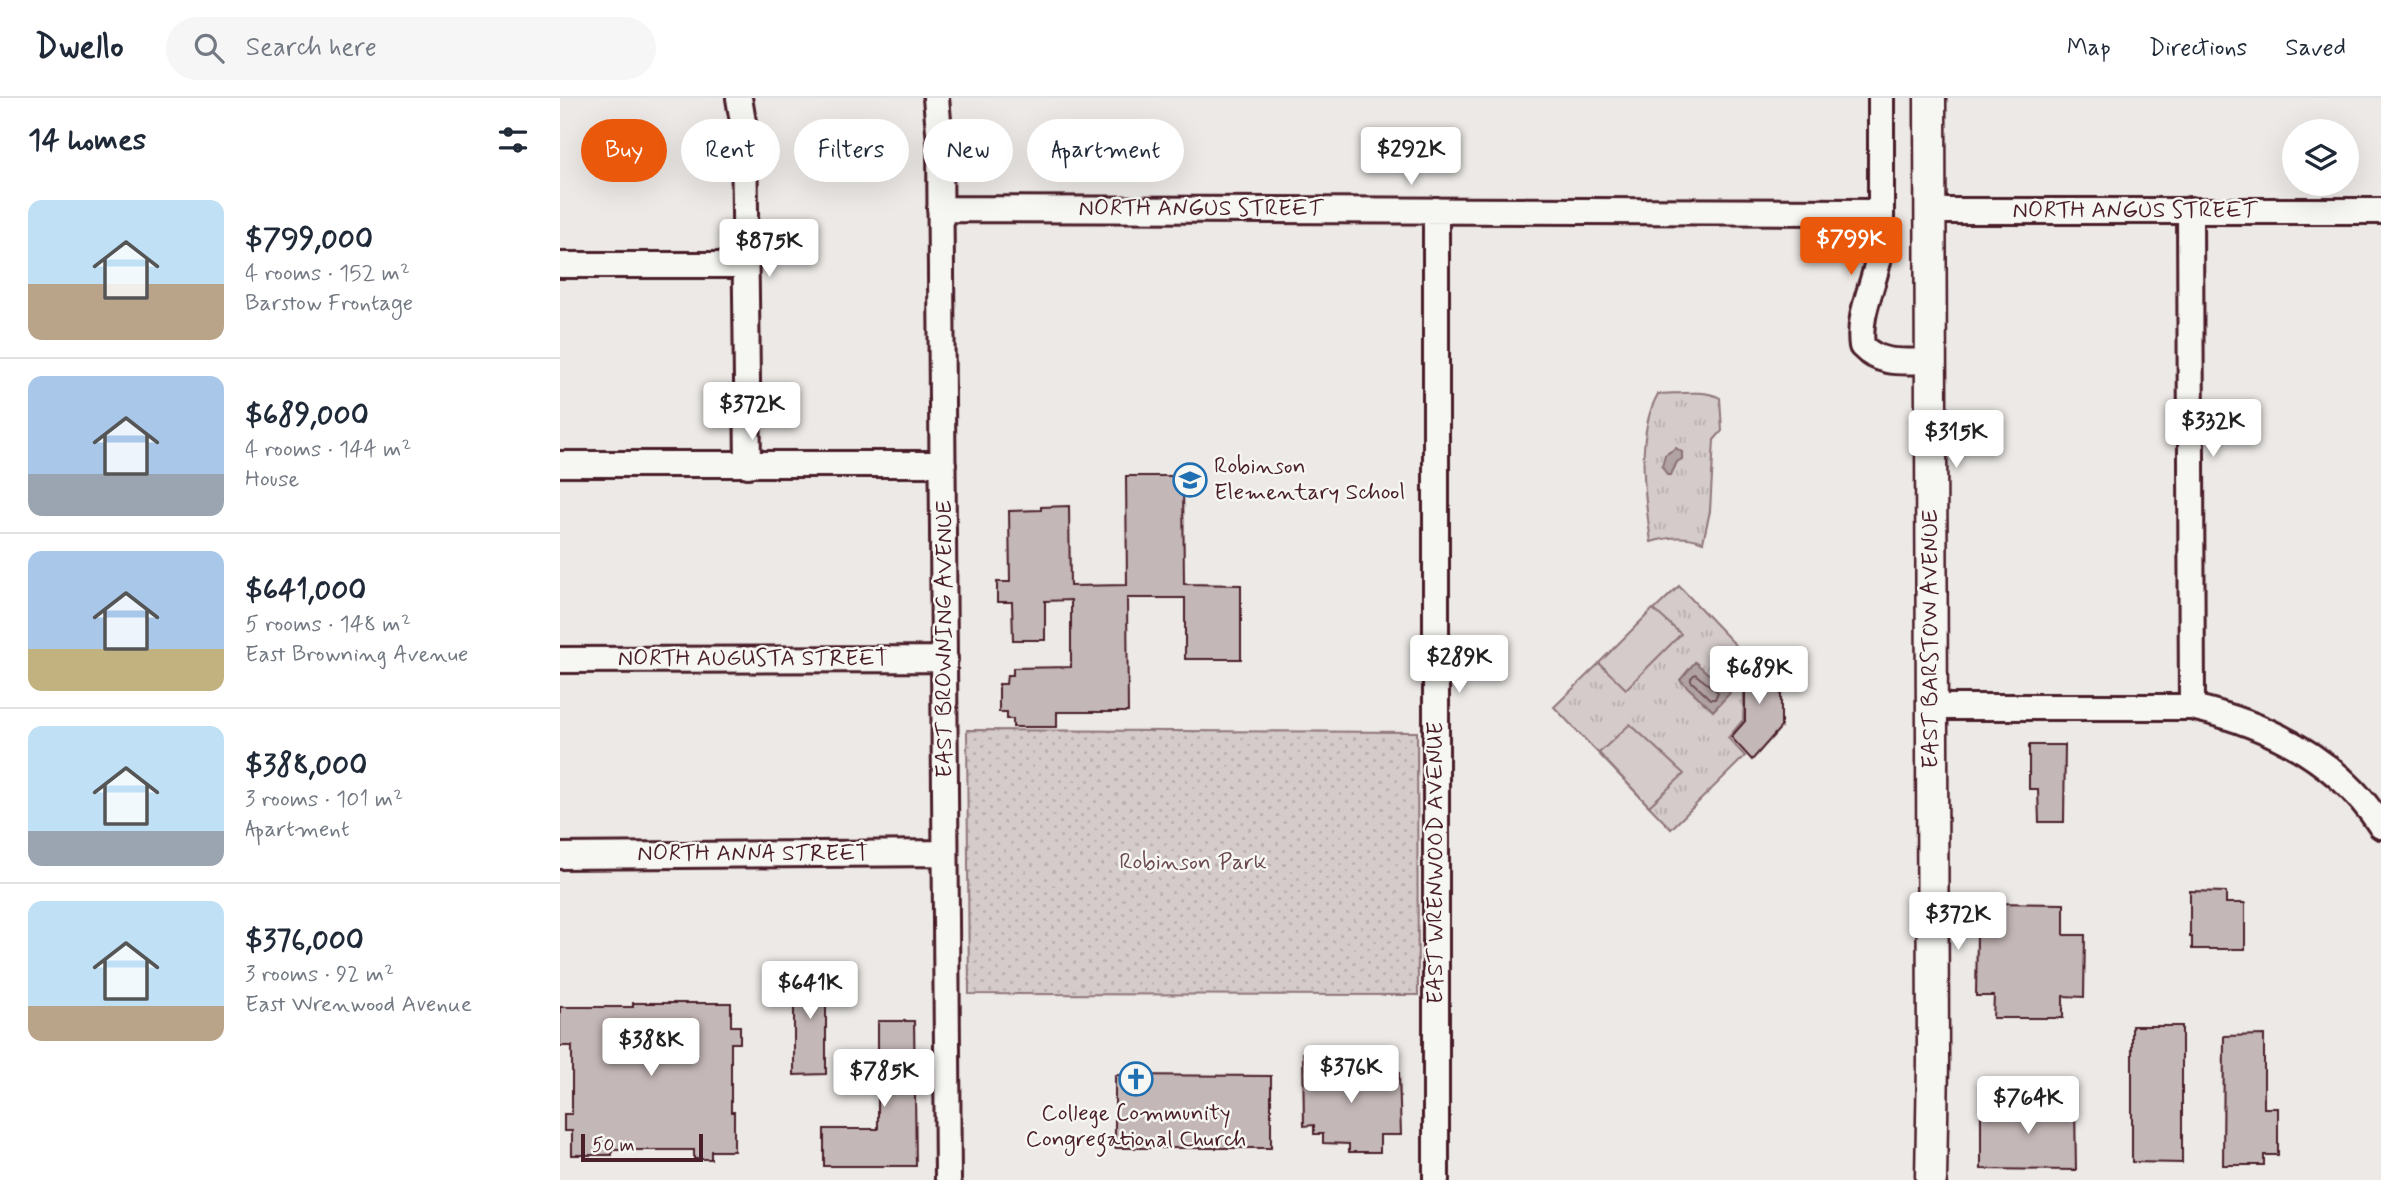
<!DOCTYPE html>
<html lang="en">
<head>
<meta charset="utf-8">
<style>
  body { margin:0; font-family:Mynerve,sans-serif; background:#f6f6f7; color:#1f2937; height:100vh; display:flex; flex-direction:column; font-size:26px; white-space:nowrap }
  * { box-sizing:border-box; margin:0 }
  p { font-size:23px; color:#747a83 }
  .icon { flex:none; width:38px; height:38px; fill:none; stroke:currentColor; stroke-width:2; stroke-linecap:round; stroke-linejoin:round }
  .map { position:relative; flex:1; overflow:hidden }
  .sheet { display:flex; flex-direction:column; background:#fff; width:560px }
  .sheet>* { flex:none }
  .top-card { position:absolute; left:21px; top:21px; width:665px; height:63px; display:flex; gap:14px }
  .tools { position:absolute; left:1722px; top:21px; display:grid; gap:14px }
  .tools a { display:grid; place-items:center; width:77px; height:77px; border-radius:50%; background:#fff; box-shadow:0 7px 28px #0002; font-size:35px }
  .scale { position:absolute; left:21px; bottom:18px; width:122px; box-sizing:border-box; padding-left:7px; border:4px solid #4a1f2b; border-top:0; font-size:19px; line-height:24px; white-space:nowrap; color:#4a1f2b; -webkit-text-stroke:5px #f6f6f2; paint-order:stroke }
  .price { position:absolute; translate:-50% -60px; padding:0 16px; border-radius:7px; background:#fff; color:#222; font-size:23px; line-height:46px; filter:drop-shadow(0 2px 4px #0008) }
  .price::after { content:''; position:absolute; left:50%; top:42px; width:21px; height:16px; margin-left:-10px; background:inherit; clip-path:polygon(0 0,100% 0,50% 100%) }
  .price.active { background:#ea580c; color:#fff }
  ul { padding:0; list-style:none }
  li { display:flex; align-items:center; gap:21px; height:175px; padding:0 28px }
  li+li { border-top:2px solid #e0e1e3 }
  li span { display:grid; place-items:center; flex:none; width:196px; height:140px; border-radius:14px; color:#555 }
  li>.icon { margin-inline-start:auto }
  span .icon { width:84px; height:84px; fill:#fffc; stroke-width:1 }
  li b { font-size:30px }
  h2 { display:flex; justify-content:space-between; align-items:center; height:84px; padding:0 28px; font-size:30px }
  .pill { padding:0 24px; border-radius:32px; background:#fff; box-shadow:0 7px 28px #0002; font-size:24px; line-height:63px }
  .pill.active { background:#ea580c; color:#fff }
  header { display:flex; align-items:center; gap:42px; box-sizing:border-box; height:98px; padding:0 35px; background:#fff; border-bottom:2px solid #e0e1e3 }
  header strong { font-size:33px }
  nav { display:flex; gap:38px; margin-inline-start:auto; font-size:24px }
  .search { width:490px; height:63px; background:#f6f6f7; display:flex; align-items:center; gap:18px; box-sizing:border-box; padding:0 24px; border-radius:38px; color:#747a83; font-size:26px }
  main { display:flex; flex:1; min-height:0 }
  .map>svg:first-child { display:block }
  .grass { fill:url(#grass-tufts); stroke:#8f757a; stroke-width:2 }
  .park { fill:url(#park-dots); stroke:#8f757a; stroke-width:2 }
  .garden { fill:#d4cbca; stroke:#8f757a; stroke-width:2 }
  .water { fill:#b1a2a3; stroke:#886e73; stroke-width:2 }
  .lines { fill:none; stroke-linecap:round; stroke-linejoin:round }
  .shore { stroke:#73535b; stroke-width:2 }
  .building { fill:#c4b7b7; stroke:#4a1f2b; stroke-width:2 }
  .minor-casing { stroke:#4a1f2b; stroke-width:30 }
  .major-casing { stroke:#4a1f2b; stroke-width:35 }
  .minor { stroke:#f6f6f2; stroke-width:24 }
  .major { stroke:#f6f6f2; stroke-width:30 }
  .labels { text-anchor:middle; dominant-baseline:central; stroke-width:5; stroke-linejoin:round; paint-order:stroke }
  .street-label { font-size:23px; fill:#4a1f2b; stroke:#f6f6f2 }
  .poi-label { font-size:23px; fill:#4a1f2b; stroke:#f6f6f2; text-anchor:start }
  .park-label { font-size:23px; fill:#6c4a53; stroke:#f6f6f2 }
</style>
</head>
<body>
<header>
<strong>Dwello</strong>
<div class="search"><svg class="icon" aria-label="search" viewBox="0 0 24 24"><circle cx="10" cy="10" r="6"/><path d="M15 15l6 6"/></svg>Search here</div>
<nav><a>Map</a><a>Directions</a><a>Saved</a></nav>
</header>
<main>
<section class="sheet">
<h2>14 homes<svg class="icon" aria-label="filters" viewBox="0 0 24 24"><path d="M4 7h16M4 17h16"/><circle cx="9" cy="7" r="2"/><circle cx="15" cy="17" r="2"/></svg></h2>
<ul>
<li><span style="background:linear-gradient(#bfe0f5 60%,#b9a48a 0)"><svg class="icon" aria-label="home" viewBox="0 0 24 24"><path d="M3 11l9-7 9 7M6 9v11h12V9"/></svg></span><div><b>$799,000</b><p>4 rooms · 152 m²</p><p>Barstow Frontage</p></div></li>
<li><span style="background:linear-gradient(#a9c7e8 70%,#9aa5b1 0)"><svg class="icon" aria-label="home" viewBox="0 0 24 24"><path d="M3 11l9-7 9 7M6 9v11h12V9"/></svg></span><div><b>$689,000</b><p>4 rooms · 144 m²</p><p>House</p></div></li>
<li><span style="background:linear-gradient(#a9c7e8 70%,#c2b280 0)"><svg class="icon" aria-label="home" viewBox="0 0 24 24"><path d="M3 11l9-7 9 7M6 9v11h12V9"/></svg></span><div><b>$641,000</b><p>5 rooms · 148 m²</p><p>East Browning Avenue</p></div></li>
<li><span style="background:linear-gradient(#bfe0f5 75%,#9aa5b1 0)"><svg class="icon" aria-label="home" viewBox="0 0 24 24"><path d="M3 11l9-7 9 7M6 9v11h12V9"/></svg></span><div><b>$388,000</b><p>3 rooms · 101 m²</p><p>Apartment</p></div></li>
<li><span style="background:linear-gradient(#bfe0f5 75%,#b9a48a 0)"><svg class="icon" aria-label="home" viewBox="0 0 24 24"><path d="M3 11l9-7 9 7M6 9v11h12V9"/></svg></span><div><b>$376,000</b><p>3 rooms · 92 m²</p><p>East Wrenwood Avenue</p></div></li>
</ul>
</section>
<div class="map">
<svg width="1821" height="1082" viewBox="0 0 1821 1082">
  <defs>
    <pattern id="grass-tufts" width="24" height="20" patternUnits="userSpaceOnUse" patternTransform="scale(1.75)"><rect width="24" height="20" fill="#d4cbca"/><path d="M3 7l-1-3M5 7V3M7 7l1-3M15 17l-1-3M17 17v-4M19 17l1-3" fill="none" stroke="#b8aeae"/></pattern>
    <pattern id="park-dots" width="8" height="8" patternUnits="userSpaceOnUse" patternTransform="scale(1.75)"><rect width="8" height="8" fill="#d4cbca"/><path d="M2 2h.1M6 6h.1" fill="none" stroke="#b8aeae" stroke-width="1.8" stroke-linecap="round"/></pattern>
  </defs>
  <rect width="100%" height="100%" fill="#ece9e6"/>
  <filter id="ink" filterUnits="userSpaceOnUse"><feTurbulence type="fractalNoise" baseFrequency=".0143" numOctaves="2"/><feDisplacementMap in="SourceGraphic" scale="14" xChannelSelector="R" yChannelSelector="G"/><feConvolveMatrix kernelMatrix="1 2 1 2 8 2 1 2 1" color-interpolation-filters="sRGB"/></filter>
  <g filter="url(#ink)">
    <path class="grass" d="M1098,296C1116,296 1145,291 1160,300L1162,333L1154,342L1150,413L1143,444C1126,437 1108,439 1091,444C1085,400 1075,336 1098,296Z
      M1119,488L1188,560L1170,578L1184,594L1183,622L1168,640L1185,658L1111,731L994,609Z"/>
    <path class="park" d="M407,632L857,634L858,897L409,896Z"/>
    <path class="garden" d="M1093,511L1121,536L1066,591L1039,565Z
      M1070,626L1124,676L1089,708L1039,655Z"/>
    <path class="water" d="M1116,350L1122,354V361L1117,364L1111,377H1107L1102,368L1105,357Z
      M1135,564L1170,595L1153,613L1120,582Z"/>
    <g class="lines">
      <path class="shore" d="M1135,576L1158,594L1155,601H1150L1131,583V580Z"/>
    </g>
    <path class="building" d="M566,378H623L624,486L681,487V561H625V500H567L568,614H497V629H453V621H447V614H439V586H446L447,577H453V570L511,569V502L485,503V542H453L452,504H437V484H450L449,413L481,412V409L509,408L510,488L567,487Z
      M1197,555L1221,584V629L1192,662L1171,639L1185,623V593L1172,579Z
      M1469,647H1505L1504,724H1479L1478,691H1469Z
      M1630,793L1666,794V805H1685V851H1632V839H1630Z
      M1434,805L1504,806V837H1525L1524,899L1503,898V920H1433L1434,898H1416L1417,837H1434Z
      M234,869H266V976L234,977Z
      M73,905H171V928H180V945H171V1014H174V1053H151V1061H134V1052H52V1057H12V1033H4V1016H12V948H0V909H73Z
      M318,923H354L356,1068H264V1031H318Z
      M1572,928H1622V1065L1572,1064Z
      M1704,937V1010H1718V1057H1704V1067H1663L1664,938Z
      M761,953V972H795L794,976L839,975L841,1037H820V1054H789V1046L763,1045V1036H754V1027L744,1028L743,954Z
      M555,977L711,978V1050H555Z
      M1452,998L1485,999V1008H1515L1516,1072L1421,1071V1008H1452Z"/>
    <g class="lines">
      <defs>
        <path id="minor" d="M179,0L184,30L188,367
          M376,0L380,44L388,1082
          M1321,0V146C1318,180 1297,214 1302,248C1321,268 1345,263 1371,263
          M380,111L1321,114
          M876,112V1082
          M1630,112L1632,609
          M1370,113H1821
          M0,167H186
          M0,366H383
          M0,562L385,561
          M1372,609H1632C1707,626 1778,661 1821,728
          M0,758L385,755"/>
        <path id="major" d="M1370,0L1373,963L1371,1082"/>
      </defs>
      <use href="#minor" class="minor-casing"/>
      <use href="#major" class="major-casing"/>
      <use href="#minor" class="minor"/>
      <use href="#major" class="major"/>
    </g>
  </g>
  <defs>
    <symbol id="school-ring" viewBox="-11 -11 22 22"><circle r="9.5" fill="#f6f6f2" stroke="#1f6fb2" stroke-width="1.5"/><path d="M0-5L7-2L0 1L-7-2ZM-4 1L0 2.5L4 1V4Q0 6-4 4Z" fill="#1f6fb2"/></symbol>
    <symbol id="church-ring" viewBox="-11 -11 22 22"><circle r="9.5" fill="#f6f6f2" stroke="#1f6fb2" stroke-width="1.5"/><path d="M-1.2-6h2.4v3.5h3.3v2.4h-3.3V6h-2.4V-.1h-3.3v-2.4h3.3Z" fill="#1f6fb2"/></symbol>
  </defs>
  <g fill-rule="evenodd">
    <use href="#school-ring" x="611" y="363" width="38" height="38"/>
    <use href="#church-ring" x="557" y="962" width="38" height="38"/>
  </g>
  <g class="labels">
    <g class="street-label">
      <text x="641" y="111">NORTH ANGUS STREET</text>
      <text x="1575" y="113">NORTH ANGUS STREET</text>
      <text transform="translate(385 541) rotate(-90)">EAST BROWNING AVENUE</text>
      <text transform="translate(1371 541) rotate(-90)">EAST BARSTOW AVENUE</text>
      <text x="193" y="561">NORTH AUGUSTA STREET</text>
      <text x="193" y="756">NORTH ANNA STREET</text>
      <text transform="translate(876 765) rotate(-90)">EAST WRENWOOD AVENUE</text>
    </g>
    <g class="poi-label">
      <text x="654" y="369">Robinson<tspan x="654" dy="26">Elementary School</tspan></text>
      <text x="576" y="1016" text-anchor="middle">College Community<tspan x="576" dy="26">Congregational Church</tspan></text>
    </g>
    <g class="park-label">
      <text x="633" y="765">Robinson Park</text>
    </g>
  </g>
</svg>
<div class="tools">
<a><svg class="icon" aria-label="layers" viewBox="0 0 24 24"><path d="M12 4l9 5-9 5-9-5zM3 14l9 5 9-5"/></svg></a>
</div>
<div class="scale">50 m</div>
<b class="price" style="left:851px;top:89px">$292K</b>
<b class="price active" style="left:1291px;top:179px">$799K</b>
<b class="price" style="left:209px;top:181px">$875K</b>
<b class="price" style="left:192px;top:344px">$372K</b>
<b class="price" style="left:1653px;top:361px">$332K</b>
<b class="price" style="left:1396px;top:372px">$315K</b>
<b class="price" style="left:899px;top:597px">$289K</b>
<b class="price" style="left:1199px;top:608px">$689K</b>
<b class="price" style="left:1398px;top:854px">$372K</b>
<b class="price" style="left:250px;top:923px">$641K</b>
<b class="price" style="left:91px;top:980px">$388K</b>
<b class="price" style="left:791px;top:1007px">$376K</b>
<b class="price" style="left:324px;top:1011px">$785K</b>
<b class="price" style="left:1468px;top:1038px">$764K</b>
<div class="top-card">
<a class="pill active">Buy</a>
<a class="pill">Rent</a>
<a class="pill">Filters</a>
<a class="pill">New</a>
<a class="pill">Apartment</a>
</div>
</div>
</main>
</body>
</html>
